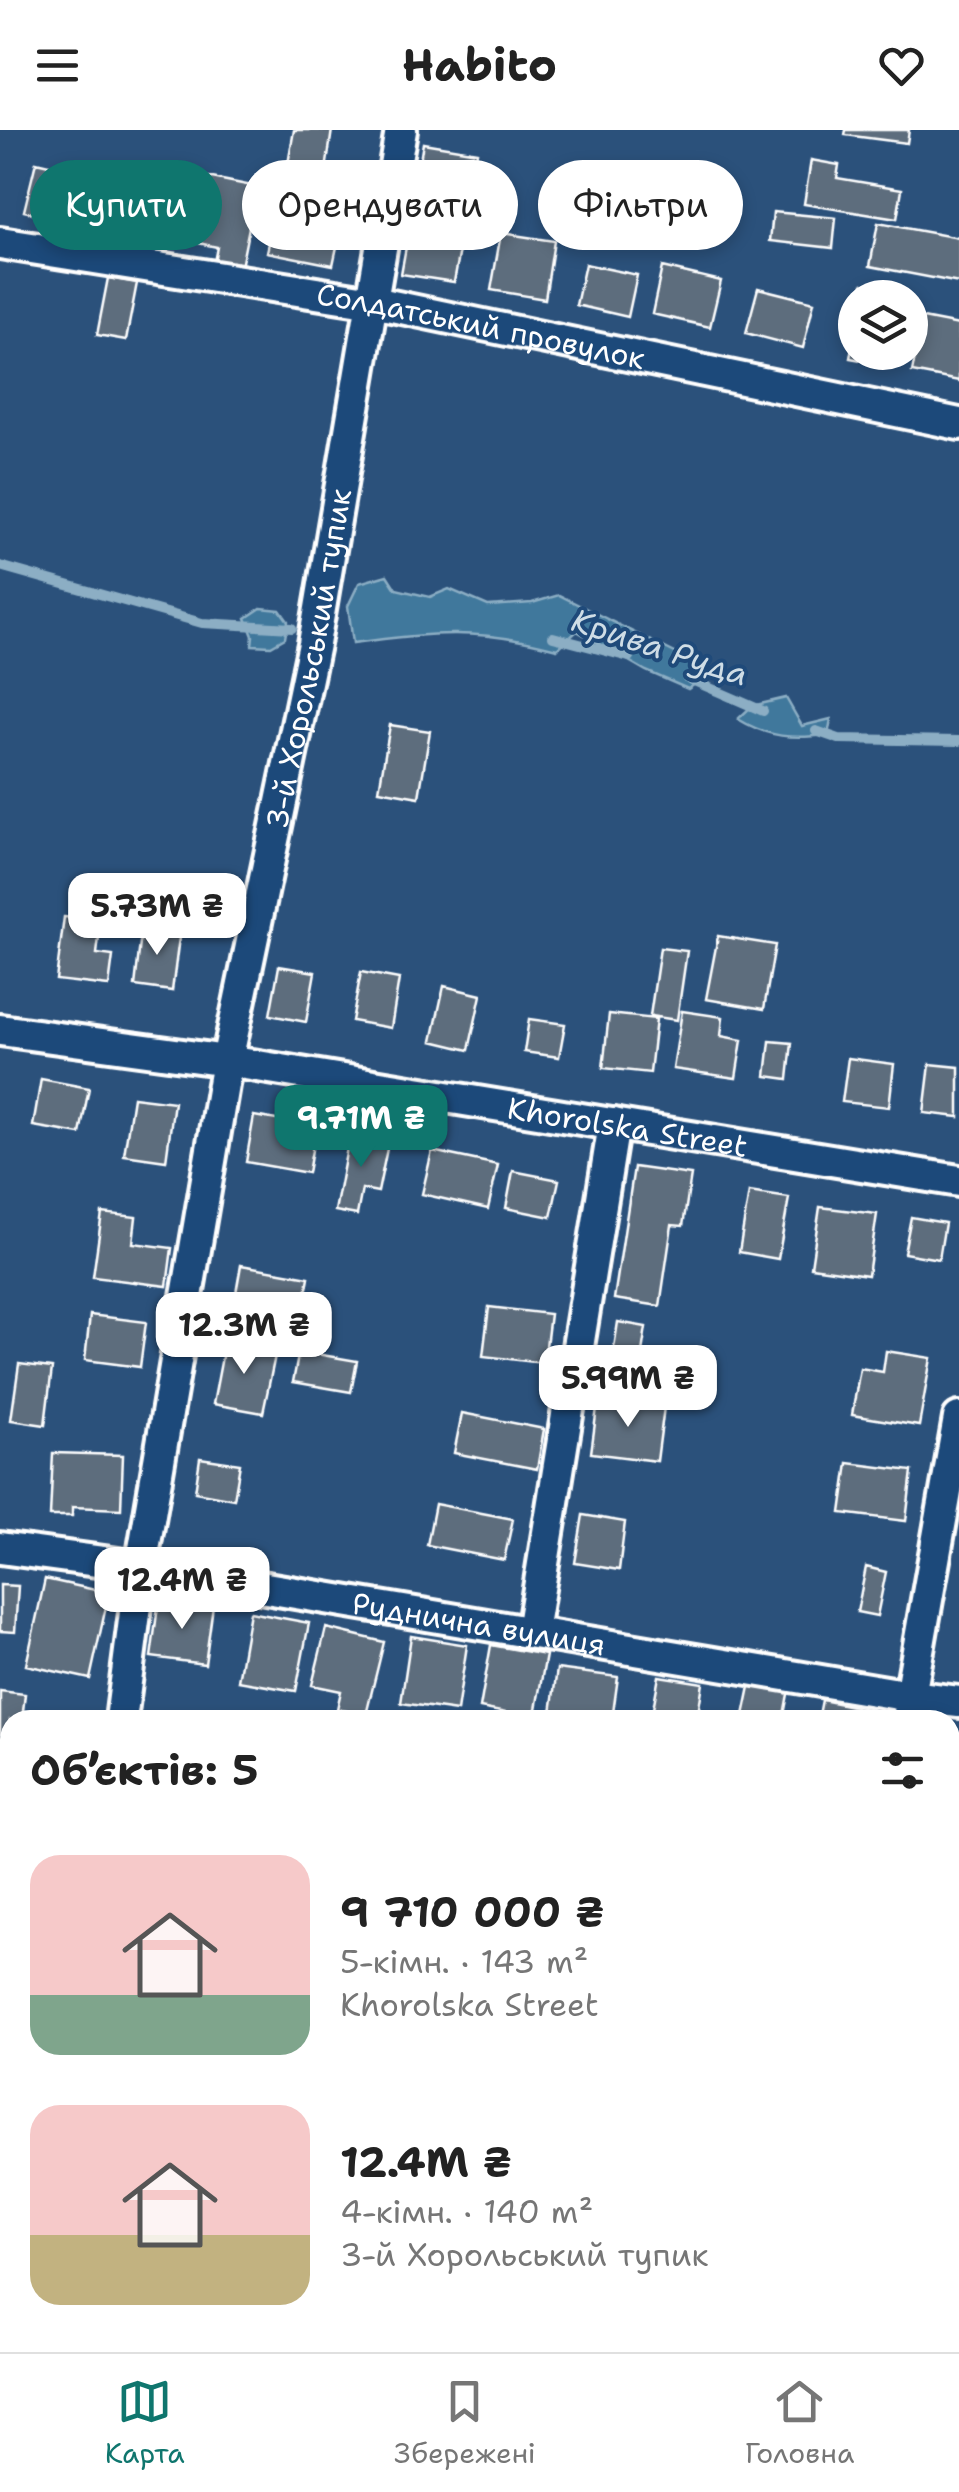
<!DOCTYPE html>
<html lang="uk">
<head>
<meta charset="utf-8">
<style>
  body { margin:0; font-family:"Shantell Sans",sans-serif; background:#f2f2f2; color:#222; height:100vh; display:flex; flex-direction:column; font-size:38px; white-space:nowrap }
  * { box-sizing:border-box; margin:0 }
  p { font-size:32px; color:#767676 }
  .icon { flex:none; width:55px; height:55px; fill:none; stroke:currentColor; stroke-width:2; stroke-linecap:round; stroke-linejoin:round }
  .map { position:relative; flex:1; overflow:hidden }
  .sheet { position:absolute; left:0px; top:1580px; width:960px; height:642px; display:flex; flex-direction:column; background:#fff; border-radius:30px 30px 0 0; box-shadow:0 5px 15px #0003 }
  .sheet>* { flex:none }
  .banner { position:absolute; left:30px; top:30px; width:900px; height:90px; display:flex; gap:20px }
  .fabs { position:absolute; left:838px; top:150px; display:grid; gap:20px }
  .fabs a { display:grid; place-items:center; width:90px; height:90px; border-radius:50%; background:#fff; box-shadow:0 5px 15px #0003; font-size:50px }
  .price { position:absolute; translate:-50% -85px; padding:0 22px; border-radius:20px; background:#fff; color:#222; font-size:32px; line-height:65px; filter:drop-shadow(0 2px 5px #0008) }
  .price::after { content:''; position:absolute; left:50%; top:60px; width:30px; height:22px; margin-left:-15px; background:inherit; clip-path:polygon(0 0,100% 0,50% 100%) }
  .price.current { background:#0f766e; color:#fff }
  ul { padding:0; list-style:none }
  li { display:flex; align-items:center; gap:30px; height:250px; padding:0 30px }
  li span { display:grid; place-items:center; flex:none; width:280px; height:200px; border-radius:30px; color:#555 }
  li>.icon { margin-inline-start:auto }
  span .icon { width:120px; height:120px; fill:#fffc; stroke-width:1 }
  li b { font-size:42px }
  h2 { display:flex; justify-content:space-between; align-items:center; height:120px; padding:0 30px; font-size:42px }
  .tag { padding:0 35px; border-radius:45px; background:#fff; box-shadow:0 5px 15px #0003; font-size:35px; line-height:90px }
  .tag.current { background:#0f766e; color:#fff }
  header { display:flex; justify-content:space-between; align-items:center; height:130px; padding:0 30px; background:#fff; font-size:45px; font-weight:700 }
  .tab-bar { display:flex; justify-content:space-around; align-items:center; height:140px; border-top:2px solid #e0e0e0; background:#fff; font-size:28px; color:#767676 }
  .tab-bar a { display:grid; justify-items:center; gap:5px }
  .tab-bar .current { color:#0f766e }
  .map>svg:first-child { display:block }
  .built { fill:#3a597c }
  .green { fill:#497d8a; stroke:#a4bec4; stroke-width:2.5 }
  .water { fill:#40789c; stroke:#8caec4; stroke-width:2.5 }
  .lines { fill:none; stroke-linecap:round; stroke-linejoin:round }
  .stream { stroke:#8caec4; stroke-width:10 }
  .building { fill:#5d6d7d; stroke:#fff; stroke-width:2.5 }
  .lane-casing { stroke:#fff; stroke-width:22 }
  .street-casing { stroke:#fff; stroke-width:38 }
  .path { stroke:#fff; stroke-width:6; stroke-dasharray:2.5 8; stroke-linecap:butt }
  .lane { stroke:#1f4a7a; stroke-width:15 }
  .street { stroke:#1f4a7a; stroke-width:30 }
  .labels { text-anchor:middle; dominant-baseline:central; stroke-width:8; stroke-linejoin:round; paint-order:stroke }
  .street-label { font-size:30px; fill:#fff; stroke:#1f4a7a }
  .water-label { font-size:32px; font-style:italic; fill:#cfdde6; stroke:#1f4a7a }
</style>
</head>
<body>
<header><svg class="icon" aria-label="menu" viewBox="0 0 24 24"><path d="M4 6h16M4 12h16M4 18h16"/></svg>Habito<svg class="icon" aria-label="heart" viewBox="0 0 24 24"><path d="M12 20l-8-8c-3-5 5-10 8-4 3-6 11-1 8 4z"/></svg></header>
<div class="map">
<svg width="959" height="2222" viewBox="0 0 959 2222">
  <rect width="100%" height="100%" fill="#2b517b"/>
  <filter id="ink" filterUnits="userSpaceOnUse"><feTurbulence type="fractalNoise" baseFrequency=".01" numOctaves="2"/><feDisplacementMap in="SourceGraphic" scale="20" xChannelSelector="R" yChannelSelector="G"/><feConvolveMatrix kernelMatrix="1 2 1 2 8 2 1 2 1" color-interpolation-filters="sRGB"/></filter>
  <g filter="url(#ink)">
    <path class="built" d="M959,2044V2222H741L743,2212H950V2049Z"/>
    <path class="green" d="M0,1759L10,1760V1907L0,1905Z
      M950,1765L959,1766V2044L950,2049Z"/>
    <path class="water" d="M387,445L396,459L430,467L449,459L488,476L532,473L559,465L679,525L705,547L688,559L646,541L577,501L557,519C479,498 432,502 353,513L348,476L359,453Z
      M261,478L280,480L288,491L285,508L271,516L252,515L253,506L246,488Z
      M786,568L802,596L831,589L828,605C792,609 769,608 738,589L752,576Z"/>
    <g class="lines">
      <path class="stream" d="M0,436L202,493L292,498
        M553,507L629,527
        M687,548L763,581
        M816,601L839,609L959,611"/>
    </g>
    <path class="building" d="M294,0H332L326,40L288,34Z
      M846,0H909L907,13L845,5Z
      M423,13L477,22L471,57L417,48Z
      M811,30L839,35L837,48L902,59L897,89L804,74Z
      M36,32L108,49L96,98L24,81Z
      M118,42L181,55L169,110L106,97Z
      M197,45L257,57L239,147L212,142L217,117L184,110Z
      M277,76L343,89L333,135L267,122Z
      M773,82L836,88L833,118L770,111Z
      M878,93L959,108V153L870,136Z
      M410,95L463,104L454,152L401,144Z
      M501,103L554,111L545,169L491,160Z
      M585,134L637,145L628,187L576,175Z
      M662,137L721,151L710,197L652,184Z
      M108,148L137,153L126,210L97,205Z
      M863,154L897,160L896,168H861Z
      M758,158L814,172L803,218L746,203Z
      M923,188L959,195V251L912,242Z
      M855,200V222H886L884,234L850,228Z
      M390,595L430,601L419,667L379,660Z
      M64,787L101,791L97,824L113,826L109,856L56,850Z
      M142,795L180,800L172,861L135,856Z
      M718,806L775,815L764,879L706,869Z
      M660,818L687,821L677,890L650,886Z
      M279,836L315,842L306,892L270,885Z
      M361,842L399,849L391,898L352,891Z
      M444,856L481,865L469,920L432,911Z
      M682,881L723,887L721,906L742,910L736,948L673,939Z
      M609,884L656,889L650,943L603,938Z
      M529,889L565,894L559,927L524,922Z
      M770,911L792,913L788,949L766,946Z
      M848,928L894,934L889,977L842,972Z
      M930,934L959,937V987L924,983Z
      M41,949L89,958L80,1004L33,996Z
      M133,967L174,972L166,1031L124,1025Z
      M254,986L316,997L308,1043L246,1032Z
      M350,1002L389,1009L378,1062L362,1059L357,1085L335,1081Z
      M432,1021L498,1035L488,1079L422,1064Z
      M634,1037L691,1045L683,1096L672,1095L660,1176L614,1169Z
      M513,1041L559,1050L551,1087L506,1078Z
      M749,1062L789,1068L778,1129L739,1122Z
      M820,1077L877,1084L868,1145L811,1137Z
      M102,1083L136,1087L133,1113L172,1118L167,1156L93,1147Z
      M911,1087L945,1093L939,1129L904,1123Z
      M241,1135L309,1147L301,1192L233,1180Z
      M489,1177L550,1184L544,1233L483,1226Z
      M90,1185L146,1192L140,1237L85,1230Z
      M618,1192L646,1197L639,1241L611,1237Z
      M225,1211L276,1221L263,1283L213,1274Z
      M299,1221L357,1231L351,1262L293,1252Z
      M886,1221L931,1228L919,1296L852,1285L860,1238L883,1242Z
      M19,1234L52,1238L45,1295L11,1290Z
      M598,1270L664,1277L657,1331L591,1323Z
      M462,1283L544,1299L537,1339L454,1323Z
      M53,1323L123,1325L121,1379L72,1377V1386H50Z
      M200,1328L240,1334L234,1369L195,1362Z
      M848,1333L912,1341L906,1391L841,1383Z
      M435,1374L513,1389L504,1430L427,1415Z
      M583,1385L625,1392L619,1440L575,1433Z
      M866,1437L886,1442L877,1486L857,1482Z
      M45,1449L109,1463L90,1549L26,1535Z
      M0,1455L18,1456L15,1502L0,1501Z
      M159,1469L213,1476L205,1534L151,1527Z
      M250,1482L309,1493L296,1561L238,1551Z
      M326,1498L384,1512L366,1585L337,1579L341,1561L312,1555Z
      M411,1506L467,1515L457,1581L401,1573Z
      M491,1515L546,1525L534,1590H504L506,1583L480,1578Z
      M557,1539L618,1547L612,1590H550Z
      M659,1546L703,1553L697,1590H651Z
      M751,1552L789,1559L783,1590H743Z
      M0,1561L25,1564L22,1590H10V1622L0,1620Z
      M822,1570L872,1580L870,1590H818Z
      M950,1688L959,1689V1718L950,1716Z
      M0,2009L10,2012V2088L0,2085Z
      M959,2044V2081L950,2086V2049Z
      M959,2124V2195L950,2201V2129Z
      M342,2212H393L391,2222Z
      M432,2212H476L474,2222L432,2217Z
      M525,2212H603L601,2222H523Z
      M632,2212H703L701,2222H636L631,2221Z
      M839,2212H935L923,2222H830Z"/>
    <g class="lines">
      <defs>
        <path id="lane" d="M950,2021L959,2009
          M950,2112L959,2107
          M752,2222L755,2212
          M765,2222L781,2212"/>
        <g id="street">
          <path id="s1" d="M0,113L373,172L959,294"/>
          <path id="s2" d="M0,900L227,931L959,1051"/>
          <path id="s3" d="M0,1418L141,1437L910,1566L959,1572"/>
          <path d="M532,1502L614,994"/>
          <path id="s4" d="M121,1590L141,1437L227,931L314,514L401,0"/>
          <path d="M909,1590L910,1566L959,1288"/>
        </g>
      </defs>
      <use href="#lane" class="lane-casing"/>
      <use href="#street" class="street-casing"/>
      <path class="path" d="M950,1873L959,1890"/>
      <use href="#lane" class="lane"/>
      <use href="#street" class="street"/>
    </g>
  </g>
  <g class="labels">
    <g class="street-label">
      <text stroke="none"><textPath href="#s1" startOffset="488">Солдатський провулок</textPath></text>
      <text stroke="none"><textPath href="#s4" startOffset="1078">3-й Хорольський тупик</textPath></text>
      <text stroke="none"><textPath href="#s2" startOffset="635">Khorolska Street</textPath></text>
      <text stroke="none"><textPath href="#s3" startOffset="485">Руднична вулиця</textPath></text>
    </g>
    <g class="water-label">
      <text transform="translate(660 517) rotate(18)">Крива Руда</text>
    </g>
  </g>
</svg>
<div class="fabs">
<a><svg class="icon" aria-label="layers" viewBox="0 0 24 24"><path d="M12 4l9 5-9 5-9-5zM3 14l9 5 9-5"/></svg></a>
</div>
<b class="price" style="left:157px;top:828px">5.73M ₴</b>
<b class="price current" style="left:361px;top:1040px">9.71M ₴</b>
<b class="price" style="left:244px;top:1247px">12.3M ₴</b>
<b class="price" style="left:628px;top:1300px">5.99M ₴</b>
<b class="price" style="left:182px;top:1502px">12.4M ₴</b>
<div class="banner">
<a class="tag current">Купити</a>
<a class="tag">Орендувати</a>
<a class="tag">Фільтри</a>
</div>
<section class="sheet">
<h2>Об’єктів: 5<svg class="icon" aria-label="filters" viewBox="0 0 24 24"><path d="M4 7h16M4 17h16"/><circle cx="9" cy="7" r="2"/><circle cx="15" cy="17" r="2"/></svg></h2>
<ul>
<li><span style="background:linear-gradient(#f6c9c9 70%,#7fa58c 0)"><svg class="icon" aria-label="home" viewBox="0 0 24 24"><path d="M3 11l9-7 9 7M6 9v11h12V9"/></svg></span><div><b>9 710 000 ₴</b><p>5-кімн. · 143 m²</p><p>Khorolska Street</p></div></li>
<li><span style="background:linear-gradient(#f6c9c9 65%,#c2b280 0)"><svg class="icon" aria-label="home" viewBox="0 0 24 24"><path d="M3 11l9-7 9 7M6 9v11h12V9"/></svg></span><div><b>12.4M ₴</b><p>4-кімн. · 140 m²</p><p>3-й Хорольський тупик</p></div></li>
</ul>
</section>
</div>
<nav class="tab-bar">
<a class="current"><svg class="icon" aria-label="map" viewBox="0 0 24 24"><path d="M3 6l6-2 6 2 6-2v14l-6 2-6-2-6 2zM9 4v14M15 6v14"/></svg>Карта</a>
<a><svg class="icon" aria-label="saved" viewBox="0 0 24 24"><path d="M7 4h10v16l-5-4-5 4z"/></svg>Збережені</a>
<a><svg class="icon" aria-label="home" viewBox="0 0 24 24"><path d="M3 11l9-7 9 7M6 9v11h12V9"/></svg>Головна</a>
</nav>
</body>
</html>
